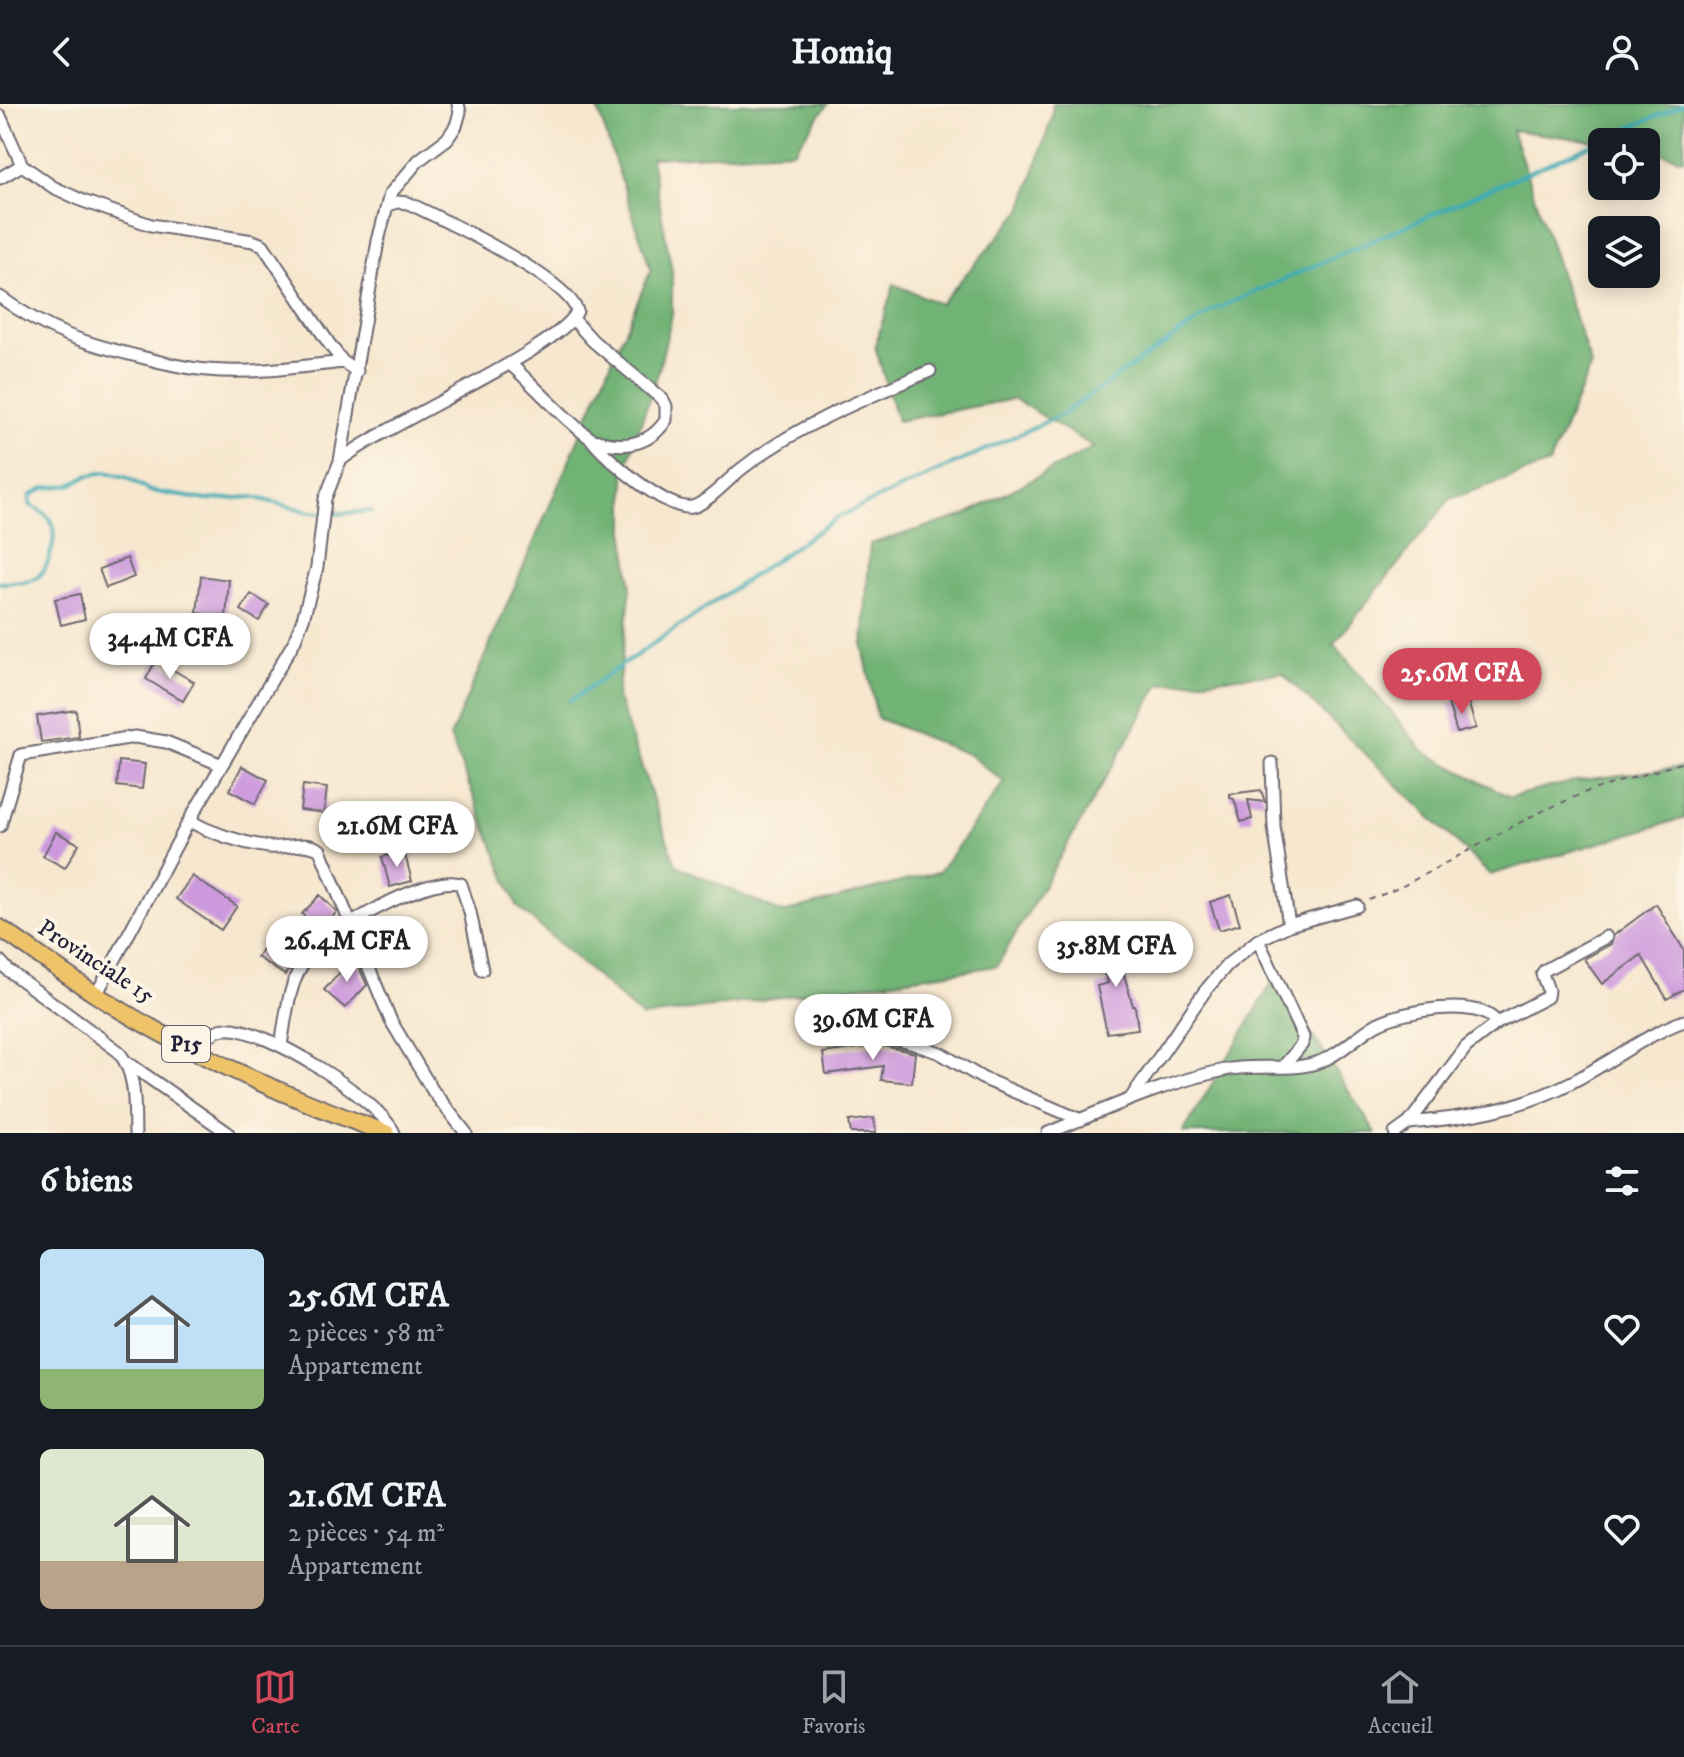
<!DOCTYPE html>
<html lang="fr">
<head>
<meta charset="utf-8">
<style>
  body { margin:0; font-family:"IM FELL DW Pica",serif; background:#242831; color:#f1f3f6; height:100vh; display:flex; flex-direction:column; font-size:30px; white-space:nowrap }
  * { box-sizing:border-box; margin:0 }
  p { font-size:26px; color:#9ea1a6 }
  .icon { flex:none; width:44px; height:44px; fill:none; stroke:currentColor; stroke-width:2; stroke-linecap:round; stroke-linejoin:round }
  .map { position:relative; height:1029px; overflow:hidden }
  .side { display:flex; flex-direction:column; background:#171b24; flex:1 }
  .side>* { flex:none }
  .buttons { position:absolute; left:1588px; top:24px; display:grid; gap:16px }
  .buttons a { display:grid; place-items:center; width:72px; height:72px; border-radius:12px; background:#171b24; box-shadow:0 4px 20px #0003; font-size:40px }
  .price { position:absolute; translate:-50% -68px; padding:0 18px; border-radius:28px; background:#fff; color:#222; font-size:26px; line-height:52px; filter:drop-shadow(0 2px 4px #0008) }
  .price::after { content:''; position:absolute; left:50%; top:48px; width:24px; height:18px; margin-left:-12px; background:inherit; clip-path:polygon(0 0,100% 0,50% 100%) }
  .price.on { background:#d1495b; color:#fff }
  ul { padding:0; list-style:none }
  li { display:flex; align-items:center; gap:24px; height:200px; padding:0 40px }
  li span { display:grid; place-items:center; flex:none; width:224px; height:160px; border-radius:12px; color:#555 }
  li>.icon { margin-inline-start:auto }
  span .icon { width:96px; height:96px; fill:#fffc; stroke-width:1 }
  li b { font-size:34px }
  h2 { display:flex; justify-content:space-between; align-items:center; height:96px; padding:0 40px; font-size:34px }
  header { display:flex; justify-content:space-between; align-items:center; height:104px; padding:0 40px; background:#171b24; font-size:36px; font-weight:700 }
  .dock { display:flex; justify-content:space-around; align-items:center; height:112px; border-top:2px solid #363941; background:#171b24; font-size:22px; color:#9ea1a6 }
  .dock a { display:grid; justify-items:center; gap:4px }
  .dock .on { color:#d1495b }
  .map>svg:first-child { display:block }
  .forest { fill:#71b274; stroke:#4a6a58; stroke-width:2 }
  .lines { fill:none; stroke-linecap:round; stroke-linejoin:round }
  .stream { stroke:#3aabb5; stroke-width:4 }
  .building { fill:#cd99dd }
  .minor-casing { stroke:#6d676f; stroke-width:15 }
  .primary-casing { stroke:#6d676f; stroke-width:20 }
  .path { stroke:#6d676f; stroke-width:2; stroke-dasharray:6 6; stroke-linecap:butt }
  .minor { stroke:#fff; stroke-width:11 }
  .primary { stroke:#efc469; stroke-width:16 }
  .labels { text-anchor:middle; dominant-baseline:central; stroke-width:8; stroke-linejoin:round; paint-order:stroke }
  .shield { fill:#fcf5e5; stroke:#63616e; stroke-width:2 }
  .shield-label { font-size:22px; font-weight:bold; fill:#22223b }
  .street-label { font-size:24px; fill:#22223b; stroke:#fcf5e5 }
</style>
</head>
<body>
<header><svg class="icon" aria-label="back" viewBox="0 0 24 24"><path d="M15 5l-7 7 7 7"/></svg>Homiq<svg class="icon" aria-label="person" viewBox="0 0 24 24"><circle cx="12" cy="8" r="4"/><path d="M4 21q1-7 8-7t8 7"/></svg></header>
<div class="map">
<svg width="1684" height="1029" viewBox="0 0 1684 1029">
  <rect width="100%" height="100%" fill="#fcf5e5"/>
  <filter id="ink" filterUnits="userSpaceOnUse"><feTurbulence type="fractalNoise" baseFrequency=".0125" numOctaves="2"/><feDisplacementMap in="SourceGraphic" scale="16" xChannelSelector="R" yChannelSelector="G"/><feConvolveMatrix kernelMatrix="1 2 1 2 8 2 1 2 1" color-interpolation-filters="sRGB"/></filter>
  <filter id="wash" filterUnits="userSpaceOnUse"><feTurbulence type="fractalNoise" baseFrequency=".006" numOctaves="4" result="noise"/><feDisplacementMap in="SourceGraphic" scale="32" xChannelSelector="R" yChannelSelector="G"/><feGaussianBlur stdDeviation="1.8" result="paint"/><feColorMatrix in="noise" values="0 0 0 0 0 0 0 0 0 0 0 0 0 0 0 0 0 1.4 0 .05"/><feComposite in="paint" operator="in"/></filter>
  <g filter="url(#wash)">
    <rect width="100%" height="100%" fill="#f7e7cf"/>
    <path class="forest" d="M596,0H828L793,47L651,54L672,167V211L658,269L625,366V431L631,484L617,592L676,761L782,809L939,768L1004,678L970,651L877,614L863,542L870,440L963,412L1094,343L1014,295L897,317L875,242L894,180L940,200L1022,106L1052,13L1053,0H1684V55L1646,45V38H1602L1512,26L1591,261L1549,360L1450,395L1334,540L1424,648L1510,693L1575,677L1684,663V714L1490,771L1282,569L1160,580L997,862L642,913L517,802L450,633L651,166Z
      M1275,874L1376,1029H1183Z"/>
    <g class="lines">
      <path class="stream" d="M0,479C9,478 24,480 33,476C48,470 56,437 53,423C51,411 39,406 30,401V392L44,384L71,381L87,372L105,368L126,373L150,387L207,396L253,393L310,408L336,410L371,407
        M570,597L838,413L1061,311L1214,206L1684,0"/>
    </g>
    <g id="blocks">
      <path class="building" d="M127,454L134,473L106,484L99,465Z
        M201,472L229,476L226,513L197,509Z
        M80,490L85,515L61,521L55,495Z
        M251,490L269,501L259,517L241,506Z
        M156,556L194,578L183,597L146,575Z
        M1467,594L1476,624L1457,629L1448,599Z
        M76,606L79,633L41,638L37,612Z
        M119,657L145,660L142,685L117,682Z
        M242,662L268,676L255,700L229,686Z
        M303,681L327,684L324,709L300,706Z
        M1261,686L1265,698L1248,696L1252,715L1241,718L1234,695L1230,694V690Z
        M56,728L79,740L65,764L43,752Z
        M404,747L412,777L390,783L382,753Z
        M192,772L237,802L221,826L176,795Z
        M320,791L337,808L319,827L302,810Z
        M1231,791L1240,820L1219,826L1210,798Z
        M1656,800L1684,846V885L1667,895L1641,851L1602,880L1584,855L1611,840L1614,831Z
        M272,830L300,848L285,871L257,853Z
        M1121,833L1128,854L1120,856L1133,902H1135L1138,925L1107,929L1097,882L1108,879L1095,841Z
        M352,855L358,861L367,881L345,904L324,886Z
        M879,941L915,949L912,979L881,976L883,962L826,970L823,949Z
        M874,1014L876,1029H851L849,1017Z"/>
    </g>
  </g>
  <g filter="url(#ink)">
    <use href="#blocks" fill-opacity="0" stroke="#6d676f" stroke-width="2"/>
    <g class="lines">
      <defs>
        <path id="minor" d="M0,12L22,61L53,83L83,97L151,121L253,137L263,141L330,241L343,258L357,267
          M0,74L22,61
          M0,193C49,228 83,239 141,253C163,259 185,264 207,266C252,270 299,263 343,258
          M510,260C526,273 580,331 594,336C623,345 649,342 666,316V302L663,296L593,237L574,216
          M592,336C606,355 667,407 692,403C705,401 729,375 740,366C797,321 864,295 930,267
          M341,356C382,322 565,242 577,207C567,174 442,115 408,99L398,98L387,101
          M1272,659L1274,723L1289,821
          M189,717C214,730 242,739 269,743C287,745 304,736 320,746L391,917L433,987L466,1029
          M0,722L21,651L135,633L166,638L222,661
          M1258,836L1303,933L1302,940L1283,963
          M0,857L9,867L118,947C137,970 134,1000 135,1029
          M96,891L189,717L294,538L303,515L317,463L325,395L340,357L378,137L390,90L419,56L447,35L456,22L460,8L458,0
          M1497,919L1547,893L1548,886L1542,870L1545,866L1606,833
          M845,933L881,932L914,940L940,949L982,974L1081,1016
          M281,941C286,914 288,881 304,858C325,829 427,769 461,780L470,808L482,866
          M197,946C204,936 212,926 225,925C262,921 379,995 394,1029
          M128,959L228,1029
          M1131,994L1205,887L1227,861L1258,836L1289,821L1357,802
          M1409,1019C1465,1014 1520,1005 1570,979C1606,961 1647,930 1684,917
          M1048,1029C1106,1005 1163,979 1225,966C1255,959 1286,968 1316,959C1339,952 1356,932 1377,920C1402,907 1479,892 1497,919L1466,943L1409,1019L1395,1029"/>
        <path id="primary" d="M0,824C32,846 63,869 95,890C183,947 287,993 386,1029"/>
      </defs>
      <use href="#minor" class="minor-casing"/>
      <use href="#primary" class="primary-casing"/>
      <path class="path" d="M1369,796L1401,783L1536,710L1586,688L1684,658"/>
      <use href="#minor" class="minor"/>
      <use href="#primary" class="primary"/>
    </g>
  </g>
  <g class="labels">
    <rect class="shield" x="162" y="922" width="48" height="36" rx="6"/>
    <g class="shield-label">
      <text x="186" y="940">P15</text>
    </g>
    <g class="street-label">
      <text transform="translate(96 858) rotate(33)">Provinciale 15</text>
    </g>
  </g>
</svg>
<div class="buttons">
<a><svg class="icon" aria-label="locate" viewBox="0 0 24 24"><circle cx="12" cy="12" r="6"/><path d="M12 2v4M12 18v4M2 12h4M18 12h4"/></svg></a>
<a><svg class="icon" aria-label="layers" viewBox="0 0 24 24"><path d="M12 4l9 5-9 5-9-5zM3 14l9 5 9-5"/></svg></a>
</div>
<b class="price" style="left:170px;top:577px">34.4M CFA</b>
<b class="price on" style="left:1462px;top:612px">25.6M CFA</b>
<b class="price" style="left:397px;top:765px">21.6M CFA</b>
<b class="price" style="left:347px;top:880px">26.4M CFA</b>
<b class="price" style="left:1116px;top:885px">35.8M CFA</b>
<b class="price" style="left:873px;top:958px">39.6M CFA</b>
</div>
<section class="side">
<h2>6 biens<svg class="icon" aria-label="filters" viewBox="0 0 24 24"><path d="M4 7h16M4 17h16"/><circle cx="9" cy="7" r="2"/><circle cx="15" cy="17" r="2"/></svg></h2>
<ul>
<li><span style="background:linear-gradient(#bfe0f5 75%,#8fb573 0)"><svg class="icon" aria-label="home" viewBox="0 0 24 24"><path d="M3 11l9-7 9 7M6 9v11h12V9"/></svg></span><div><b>25.6M CFA</b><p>2 pièces · 58 m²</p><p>Appartement</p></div><svg class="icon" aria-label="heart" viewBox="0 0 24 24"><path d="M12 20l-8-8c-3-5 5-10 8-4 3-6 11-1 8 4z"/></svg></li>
<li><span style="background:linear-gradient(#dfe7d0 70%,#b9a48a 0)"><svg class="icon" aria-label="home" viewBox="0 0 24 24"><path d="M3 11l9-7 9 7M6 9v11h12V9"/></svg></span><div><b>21.6M CFA</b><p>2 pièces · 54 m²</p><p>Appartement</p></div><svg class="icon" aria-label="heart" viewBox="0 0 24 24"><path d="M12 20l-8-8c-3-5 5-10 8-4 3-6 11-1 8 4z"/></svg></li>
</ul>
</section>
<nav class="dock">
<a class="on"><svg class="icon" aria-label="map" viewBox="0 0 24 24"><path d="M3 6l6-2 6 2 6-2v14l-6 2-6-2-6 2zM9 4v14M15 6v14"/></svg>Carte</a>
<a><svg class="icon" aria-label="saved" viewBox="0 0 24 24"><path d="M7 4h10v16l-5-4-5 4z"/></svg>Favoris</a>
<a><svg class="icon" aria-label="home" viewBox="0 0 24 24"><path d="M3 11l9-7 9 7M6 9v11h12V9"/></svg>Accueil</a>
</nav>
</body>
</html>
